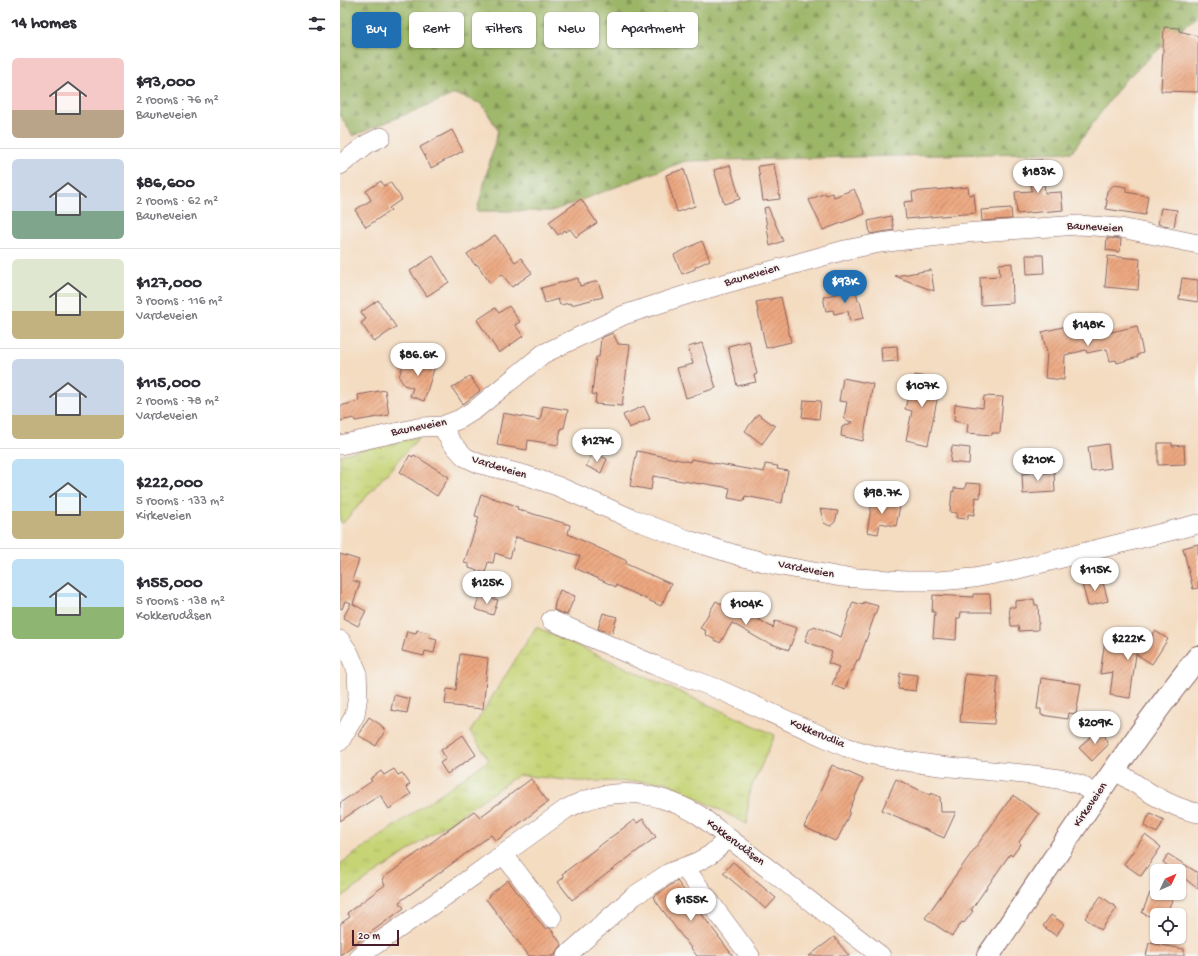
<!DOCTYPE html>
<html lang="en">
<head>
<meta charset="utf-8">
<style>
  body { margin:0; font-family:"Gochi Hand",sans-serif; background:#f7f7f7; color:#2b2b33; height:100vh; display:flex; flex-direction:column; font-size:15px; white-space:nowrap }
  * { box-sizing:border-box; margin:0 }
  p { font-size:13px; color:#7c7c81 }
  .icon { flex:none; width:22px; height:22px; fill:none; stroke:currentColor; stroke-width:2; stroke-linecap:round; stroke-linejoin:round }
  .map { position:relative; flex:1; overflow:hidden }
  .details { display:flex; flex-direction:column; background:#fff; width:340px }
  .details>* { flex:none }
  .top-card { position:absolute; left:12px; top:12px; width:380px; height:36px; display:flex; gap:8px }
  .needle { width:26px; rotate:46deg }
  .buttons { position:absolute; left:810px; top:864px; display:grid; gap:8px }
  .buttons a { display:grid; place-items:center; width:36px; height:36px; border-radius:6px; background:#fff; box-shadow:0 1px 3px #0004; font-size:20px }
  .scale { position:absolute; left:12px; bottom:10px; width:47px; box-sizing:border-box; padding-left:4px; border:2px solid #4a1f2b; border-top:0; font-size:11px; line-height:14px; white-space:nowrap; color:#4a1f2b; -webkit-text-stroke:3px #f6f6f2; paint-order:stroke }
  .price { position:absolute; translate:-50% -34px; padding:0 9px; border-radius:14px; background:#fff; color:#222; font-size:13px; line-height:26px; filter:drop-shadow(0 1px 2px #0008) }
  .price::after { content:''; position:absolute; left:50%; top:24px; width:12px; height:9px; margin-left:-6px; background:inherit; clip-path:polygon(0 0,100% 0,50% 100%) }
  .price.on { background:#1f6fb2; color:#fff }
  ul { padding:0; list-style:none }
  li { display:flex; align-items:center; gap:12px; height:100px; padding:0 12px }
  li+li { border-top:1px solid #e1e1e2 }
  li span { display:grid; place-items:center; flex:none; width:112px; height:80px; border-radius:6px; color:#555 }
  li>.icon { margin-inline-start:auto }
  span .icon { width:48px; height:48px; fill:#fffc; stroke-width:1 }
  li b { font-size:17px }
  h2 { display:flex; justify-content:space-between; align-items:center; height:48px; padding:0 12px; font-size:17px }
  .tag { padding:0 14px; border-radius:6px; background:#fff; box-shadow:0 1px 3px #0004; font-size:14px; line-height:36px }
  .tag.on { background:#1f6fb2; color:#fff }
  main { display:flex; flex:1; min-height:0 }
  .map>svg:first-child { display:block }
  .grass { fill:url(#grass-tufts); stroke:#887a50 }
  .forest { fill:url(#forest-firs); stroke:#736a49 }
  .building { fill:url(#building-hatch) }
  .lines { fill:none; stroke-linecap:round; stroke-linejoin:round }
  .minor-casing { stroke:#866160; stroke-width:20 }
  .major-casing { stroke:#866160; stroke-width:24 }
  .minor { stroke:#fff; stroke-width:19 }
  .major { stroke:#fff; stroke-width:22 }
  .labels { text-anchor:middle; dominant-baseline:central; stroke-width:3.5; stroke-linejoin:round; paint-order:stroke }
  .street-label { font-size:12px; fill:#4a1f2b; stroke:#f6f6f2 }
</style>
</head>
<body>
<main>
<section class="details">
<h2>14 homes<svg class="icon" aria-label="filters" viewBox="0 0 24 24"><path d="M4 7h16M4 17h16"/><circle cx="9" cy="7" r="2"/><circle cx="15" cy="17" r="2"/></svg></h2>
<ul>
<li><span style="background:linear-gradient(#f6c9c9 65%,#b9a48a 0)"><svg class="icon" aria-label="home" viewBox="0 0 24 24"><path d="M3 11l9-7 9 7M6 9v11h12V9"/></svg></span><div><b>$93,000</b><p>2 rooms · 76 m²</p><p>Bauneveien</p></div></li>
<li><span style="background:linear-gradient(#c9d6e8 65%,#7fa58c 0)"><svg class="icon" aria-label="home" viewBox="0 0 24 24"><path d="M3 11l9-7 9 7M6 9v11h12V9"/></svg></span><div><b>$86,600</b><p>2 rooms · 62 m²</p><p>Bauneveien</p></div></li>
<li><span style="background:linear-gradient(#dfe7d0 65%,#c2b280 0)"><svg class="icon" aria-label="home" viewBox="0 0 24 24"><path d="M3 11l9-7 9 7M6 9v11h12V9"/></svg></span><div><b>$127,000</b><p>3 rooms · 116 m²</p><p>Vardeveien</p></div></li>
<li><span style="background:linear-gradient(#c9d6e8 70%,#c2b280 0)"><svg class="icon" aria-label="home" viewBox="0 0 24 24"><path d="M3 11l9-7 9 7M6 9v11h12V9"/></svg></span><div><b>$115,000</b><p>2 rooms · 78 m²</p><p>Vardeveien</p></div></li>
<li><span style="background:linear-gradient(#bfe0f5 65%,#c2b280 0)"><svg class="icon" aria-label="home" viewBox="0 0 24 24"><path d="M3 11l9-7 9 7M6 9v11h12V9"/></svg></span><div><b>$222,000</b><p>5 rooms · 133 m²</p><p>Kirkeveien</p></div></li>
<li><span style="background:linear-gradient(#bfe0f5 60%,#8fb573 0)"><svg class="icon" aria-label="home" viewBox="0 0 24 24"><path d="M3 11l9-7 9 7M6 9v11h12V9"/></svg></span><div><b>$155,000</b><p>5 rooms · 138 m²</p><p>Kokkerudåsen</p></div></li>
</ul>
</section>
<div class="map">
<svg width="858" height="956" viewBox="0 0 858 956">
  <defs>
    <pattern id="grass-tufts" width="24" height="20" patternUnits="userSpaceOnUse"><rect width="24" height="20" fill="#c6d476"/><path d="M3 7l-1-3M5 7V3M7 7l1-3M15 17l-1-3M17 17v-4M19 17l1-3" fill="none" stroke="#acb666"/></pattern>
    <pattern id="forest-firs" width="22" height="20" patternUnits="userSpaceOnUse"><rect width="22" height="20" fill="#9cb667"/><path d="M5 1l3.5 6h-7zM16 11l3.5 6h-7z" fill="#819355"/></pattern>
    <pattern id="building-hatch" width="6" height="6" patternUnits="userSpaceOnUse"><rect width="6" height="6" fill="#eca780"/><path d="M-1 1l2-2M0 6l6-6M5 7l2-2" fill="none" stroke="#c18769"/></pattern>
  </defs>
  <rect width="100%" height="100%" fill="#f6f6f2"/>
  <filter id="ink" filterUnits="userSpaceOnUse"><feTurbulence type="fractalNoise" baseFrequency=".025" numOctaves="2"/><feDisplacementMap in="SourceGraphic" scale="8" xChannelSelector="R" yChannelSelector="G"/><feConvolveMatrix kernelMatrix="1 2 1 2 8 2 1 2 1" color-interpolation-filters="sRGB"/></filter>
  <filter id="wash" filterUnits="userSpaceOnUse"><feTurbulence type="fractalNoise" baseFrequency=".012" numOctaves="4" result="noise"/><feDisplacementMap in="SourceGraphic" scale="16" xChannelSelector="R" yChannelSelector="G"/><feGaussianBlur stdDeviation="0.9" result="paint"/><feColorMatrix in="noise" values="0 0 0 0 0 0 0 0 0 0 0 0 0 0 0 0 0 1.4 0 .05"/><feComposite in="paint" operator="in"/></filter>
  <g filter="url(#wash)">
    <rect width="100%" height="100%" fill="#f4dcc1"/>
    <path class="grass" d="M80,436L3,523L0,521V455Z
      M196,627L435,735L409,793L407,824L326,782L236,781L178,775L0,898V864L149,760L130,732Z"/>
    <path class="forest" d="M0,0H858V14L784,81L732,152L345,161L212,211H137L158,130L142,104L115,94L13,136L0,115Z"/>
    <g id="blocks">
      <path class="building" d="M824,27L839,28V31L858,36V92L821,91Z
        M112,130L123,151L91,168L80,147Z
        M702,160L705,193L721,192L723,210L677,214L675,192L692,191L689,161Z
        M434,164L440,199L423,201L418,166Z
        M390,165L400,199L384,204L374,170Z
        M344,169L355,206L337,212L326,175Z
        M41,181L44,186L50,182L62,199L49,208L51,210L26,227L15,210L31,200L26,191Z
        M774,185L786,187V192L808,196L805,215L766,209L767,200H766L767,191Z
        M628,187L629,195L634,194L636,213L566,219L564,202L573,201L572,192Z
        M514,189L525,214L483,230L469,200L485,193L486,195L492,193L494,197Z
        M241,199L257,223L236,237L230,229L226,232L225,230L218,235L209,222Z
        M428,207L443,241L430,246L424,208Z
        M671,208L672,219L642,221L641,210Z
        M821,208L837,210L834,227L818,224Z
        M551,216L554,230L530,234L528,221Z
        M155,235L175,262L181,258L192,273L172,287L162,274L150,283L137,264L135,265L127,254Z
        M767,238L781,239L780,252L766,250Z
        M362,241L370,260L355,267V269L342,274L334,255Z
        M686,255H703L704,273L687,274Z
        M93,256L109,282L87,296L70,271Z
        M768,256L800,259L798,290L765,287Z
        M672,263L673,303L641,305L640,277L660,276L659,264Z
        M591,270L594,291L555,276Z
        M238,278L240,286L258,281L263,297L231,305L230,303L220,305L218,299L205,303L201,288Z
        M842,278L858,280V302L839,299Z
        M516,289L518,301H520L524,318L510,321L508,311L494,314L493,310L486,311L483,297Z
        M441,297L451,342L426,348L416,302Z
        M38,300L56,327L34,342L21,323L26,319L21,312Z
        M169,306L180,322L175,325L183,336L159,353L137,320L155,308L159,313Z
        M735,324L739,336L758,332L759,335L797,326L803,353L797,355L798,357L777,363L776,360L770,361L767,349L747,353L746,350L725,355L724,380L705,378L707,353L702,332Z
        M273,333L278,344L290,345L282,406L255,404L256,395L252,394L256,357H259L261,338Z
        M409,341L417,374L414,375L416,382L397,386L388,346Z
        M362,343L376,388L346,398L337,368L353,364L348,347Z
        M557,346L558,361L542,362L541,347Z
        M80,358L96,363L84,401L70,396L73,388L64,385L59,377L64,361L78,366Z
        M575,375L601,380L588,445L566,440L572,411L565,409L569,391H572Z
        M130,376L140,391L123,404L112,388Z
        M503,378L533,384L523,441L501,436L502,427L513,422L508,421L504,418L507,402L499,401Z
        M45,390L49,415L15,421L14,418L0,421V406L19,401L18,395Z
        M644,396L663,397L660,433H652V435L627,433L628,424L614,421L615,404L643,408Z
        M464,400L481,401L479,419L462,417Z
        M203,406L228,410L224,428H221L218,445L188,440L187,450L157,445L163,413L200,420Z
        M304,406L310,419L289,428L283,415Z
        M418,414L435,426L422,444L405,431Z
        M818,443H832V446L844,445L845,464L818,465Z
        M768,444L771,468L751,471L748,447Z
        M612,446L630,448L629,464L610,462Z
        M297,451L350,462L351,459L424,472L425,464L438,466L437,469L448,471L442,503L405,496L404,501L388,498L390,488L361,483V484L313,476L311,490L290,486Z
        M253,452L267,459L261,473L246,466Z
        M70,455L72,457L74,455L109,477L97,496L60,472Z
        M704,469V473L714,472L715,492L683,494L682,474L690,473V470Z
        M626,483L641,484L640,498L636,497L634,515L628,514V519L616,518L617,513L610,512L612,491L614,492V488L625,489Z
        M141,494L174,505V506L178,507L177,509L230,525L228,534L287,561L286,564L331,584L321,606L276,585V587L235,568L240,556L176,537L170,558L155,553L153,563L148,562L145,573L129,568V564L124,563L139,517L135,516Z
        M533,496L545,499L544,502L560,506L556,526L540,523L538,534L527,532Z
        M480,509L498,511L495,522L490,526L484,523Z
        M858,544V588L853,589L843,548Z
        M0,554L19,560L12,580L20,583L13,604L26,611L18,626L3,618L11,603L5,601L2,609L0,608Z
        M762,579L768,601L748,606L742,584Z
        M220,590L235,596L227,615L214,610L215,603Z
        M633,594H650L651,612H621L620,618H617L616,640L593,638L595,612H592L593,595L633,597Z
        M140,595L158,600L153,615L135,609Z
        M694,599L695,605H698L699,624H698V630L679,631L678,626H671L669,607H675V601Z
        M376,601L396,612L398,607L433,628L435,621L457,628L449,650L423,641L392,623L380,643L365,634L366,631L360,628Z
        M513,602L523,605L524,602L538,606L519,660H517L513,671L512,670L505,690L492,685L499,667L488,663L492,652L465,641L470,628H472L474,626L501,637Z
        M263,613L277,617L272,633L258,629Z
        M77,630L90,633L89,637L97,639L94,653L85,651L84,656L62,651L67,631L76,633Z
        M815,631L828,639L812,664L796,654L790,698L770,695L773,672L760,674L765,640L778,642L774,640L807,645Z
        M120,654L148,658L143,709L114,706V705L105,704L107,689L116,690Z
        M560,673L578,675L576,691L558,689Z
        M625,674L658,677L654,724L620,722Z
        M701,678L741,684L736,714L729,713L728,719L701,715V709H697Z
        M54,695L70,699L67,713L51,710Z
        M29,717L41,725L45,731L36,746L18,735Z
        M759,729L765,736L768,745L752,761L739,748Z
        M123,735L136,755L107,774L100,763L106,759L101,750Z
        M492,765L523,779L509,811L510,812L504,826L497,840L495,841L464,827Z
        M54,769L58,775L62,773L70,784L66,787L71,794L49,809L40,795L0,821V803L32,781L30,779L41,771L44,775Z
        M191,779L208,802L156,841L151,835L98,874L59,902L64,908L0,955V924L10,917L7,913L45,885L42,879L134,811L140,817Z
        M556,779L590,795L591,793L600,797L601,812H616L604,838L542,810Z
        M673,795L699,814L679,842L681,844L672,856L670,854L631,910L633,911L624,923L622,922L612,936L585,918Z
        M810,813L824,820L817,833L804,826Z
        M303,819L316,837L232,900L218,882L224,877L222,874L294,820L297,823Z
        M805,835L821,847L801,876L784,864Z
        M828,854L858,873V889L839,874V871H834L823,862Z
        M393,862L436,898L426,909L383,873Z
        M168,880L205,929L207,928H210L222,945L216,952L215,956H189L146,899L149,896V895Z
        M337,881L393,956H357L335,927L313,897Z
        M810,893H835L826,915H817V919L802,913Z
        M761,896L777,908L761,930L745,918Z
        M711,915L724,924L716,936L703,926Z
        M494,937L509,956H469Z
        M809,943L844,949V956H806Z"/>
    </g>
  </g>
  <g filter="url(#ink)">
    <use href="#blocks" fill-opacity="0" stroke="#866160" stroke-width="1"/>
    <g class="lines">
      <defs>
        <path id="minor" d="M0,165L27,144L41,137
          M102,426L111,442L125,457L140,464L185,475L217,486L290,518L348,540L400,556L436,565L501,577L566,581H598L634,578L670,571L858,524
          M0,445L82,427L102,426L120,419L136,409L203,354L284,315L355,292L505,250L540,243L624,233L739,225L781,228L858,244
          M211,620L314,665L378,689L506,747L529,754L558,760L600,766L693,775L725,780L741,785L757,796
          M0,640L9,653L17,671L18,695L15,715L0,741
          M775,770C800,787 828,807 858,813
          M164,855L212,918
          M344,867L410,956
          M19,956L111,892L226,809C270,785 316,790 359,815L541,956
          M226,956L294,896L329,873L357,862L370,855L389,838"/>
        <path id="major" d="M648,956C717,856 782,752 858,657"/>
      </defs>
      <use href="#minor" class="minor-casing"/>
      <use href="#major" class="major-casing"/>
      <use href="#minor" class="minor"/>
      <use href="#major" class="major"/>
    </g>
  </g>
  <g class="labels">
    <g class="street-label">
      <text transform="translate(755 228) rotate(3)">Bauneveien</text>
      <text transform="translate(412 276) rotate(-16)">Bauneveien</text>
      <text transform="translate(79 428) rotate(-11)">Bauneveien</text>
      <text transform="translate(159 468) rotate(17)">Vardeveien</text>
      <text transform="translate(466 570) rotate(11)">Vardeveien</text>
      <text transform="translate(477 734) rotate(23)">Kokkerudlia</text>
      <text transform="translate(751 805) rotate(-56)">Kirkeveien</text>
      <text transform="translate(395 843) rotate(37)">Kokkerudåsen</text>
    </g>
  </g>
</svg>
<div class="buttons">
<a><svg class="needle" viewBox="-14 -14 28 28"><path d="M0-13l5 13h-10z" fill="#e53935"/><path d="M0 13l5-13h-10z" fill="#7c7c81"/></svg></a>
<a><svg class="icon" aria-label="locate" viewBox="0 0 24 24"><circle cx="12" cy="12" r="6"/><path d="M12 2v4M12 18v4M2 12h4M18 12h4"/></svg></a>
</div>
<div class="scale">20 m</div>
<b class="price" style="left:698px;top:194px">$183K</b>
<b class="price on" style="left:505px;top:304px">$93K</b>
<b class="price" style="left:748px;top:347px">$148K</b>
<b class="price" style="left:78px;top:377px">$86.6K</b>
<b class="price" style="left:582px;top:408px">$107K</b>
<b class="price" style="left:257px;top:463px">$127K</b>
<b class="price" style="left:698px;top:482px">$210K</b>
<b class="price" style="left:542px;top:515px">$98.7K</b>
<b class="price" style="left:755px;top:592px">$115K</b>
<b class="price" style="left:147px;top:605px">$125K</b>
<b class="price" style="left:406px;top:626px">$104K</b>
<b class="price" style="left:788px;top:661px">$222K</b>
<b class="price" style="left:755px;top:745px">$209K</b>
<b class="price" style="left:351px;top:922px">$155K</b>
<div class="top-card">
<a class="tag on">Buy</a>
<a class="tag">Rent</a>
<a class="tag">Filters</a>
<a class="tag">New</a>
<a class="tag">Apartment</a>
</div>
</div>
</main>
</body>
</html>
